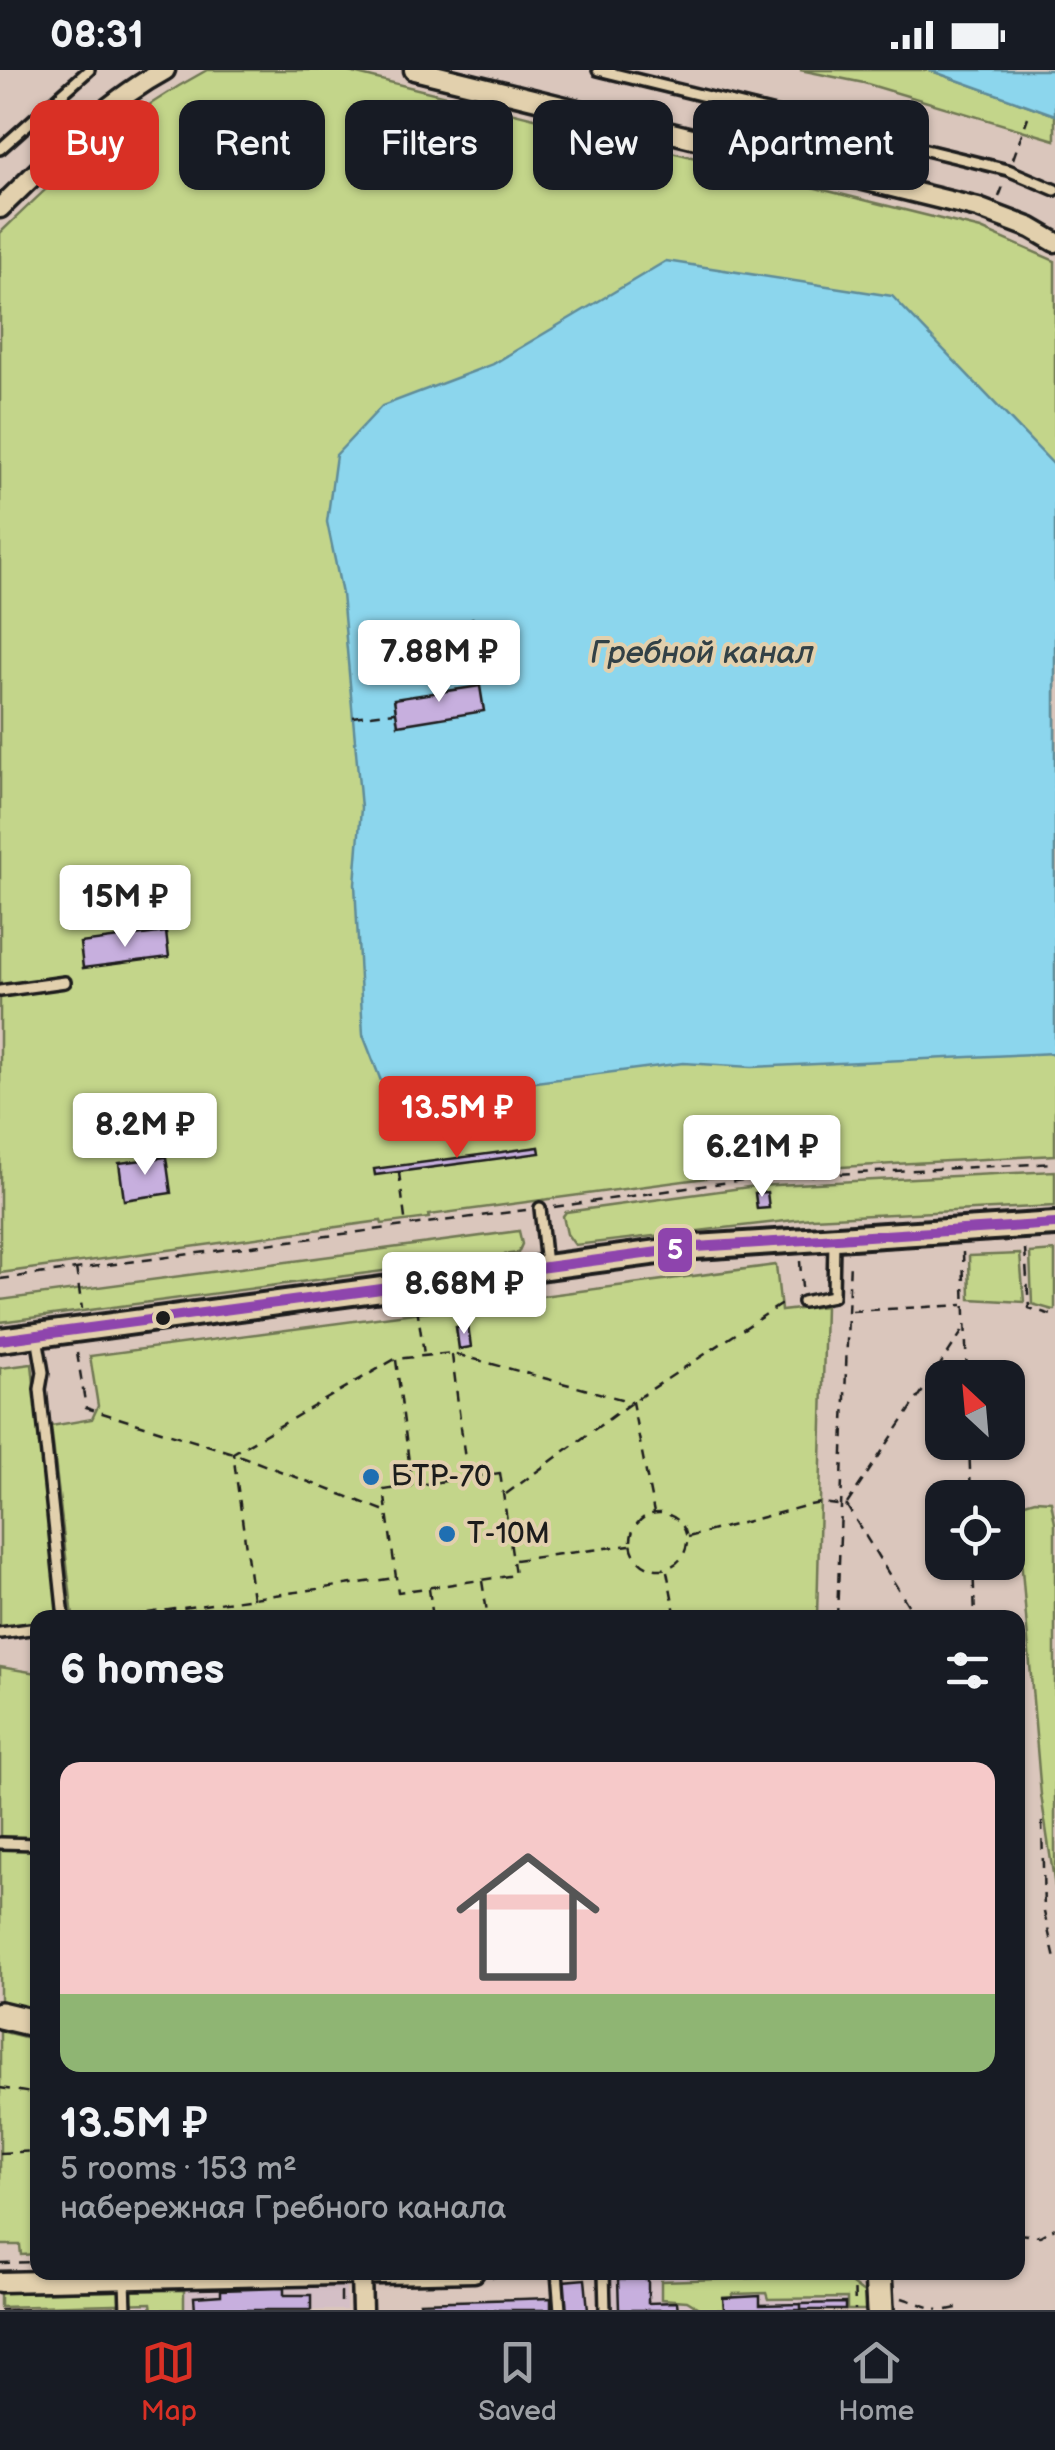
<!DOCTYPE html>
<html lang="en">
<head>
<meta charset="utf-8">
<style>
  body { margin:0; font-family:"Balsamiq Sans",sans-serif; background:#242831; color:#f1f3f6; height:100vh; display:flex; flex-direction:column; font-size:38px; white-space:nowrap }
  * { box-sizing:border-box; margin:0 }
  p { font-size:32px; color:#9ea1a6 }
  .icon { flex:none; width:55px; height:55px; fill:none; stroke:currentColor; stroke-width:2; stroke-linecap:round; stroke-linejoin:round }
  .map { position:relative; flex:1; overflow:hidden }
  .drawer { position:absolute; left:30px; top:1540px; width:995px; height:670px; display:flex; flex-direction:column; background:#171b24; border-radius:20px; box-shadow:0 2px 8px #0004 }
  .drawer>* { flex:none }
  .top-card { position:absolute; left:30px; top:30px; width:995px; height:90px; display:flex; gap:20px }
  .needle { width:65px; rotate:334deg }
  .fabs { position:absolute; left:925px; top:1290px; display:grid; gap:20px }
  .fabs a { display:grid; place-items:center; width:100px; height:100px; border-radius:20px; background:#171b24; box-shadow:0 2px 8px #0004; font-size:50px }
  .price { position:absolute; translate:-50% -85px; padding:0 22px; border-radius:10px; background:#fff; color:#222; font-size:32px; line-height:65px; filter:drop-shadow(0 2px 5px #0008) }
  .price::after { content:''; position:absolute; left:50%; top:60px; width:30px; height:22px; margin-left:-15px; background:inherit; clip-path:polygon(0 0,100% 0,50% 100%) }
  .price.on { background:#d93025; color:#fff }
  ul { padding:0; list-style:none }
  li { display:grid; align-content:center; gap:20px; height:530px; padding:0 30px }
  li+li { border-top:2px solid #363941 }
  li span { display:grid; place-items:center; height:310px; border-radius:20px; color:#555 }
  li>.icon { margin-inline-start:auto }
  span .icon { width:180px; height:180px; fill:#fffc; stroke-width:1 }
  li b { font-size:42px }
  h2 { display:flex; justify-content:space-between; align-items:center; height:120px; padding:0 30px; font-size:42px }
  .tag { padding:0 35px; border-radius:20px; background:#171b24; box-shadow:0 2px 8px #0004; font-size:35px; line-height:90px }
  .tag.on { background:#d93025; color:#fff }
  .status { display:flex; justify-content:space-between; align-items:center; height:70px; padding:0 50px; background:#171b24; direction:ltr }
  .status svg { height:28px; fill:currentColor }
  .tab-bar { display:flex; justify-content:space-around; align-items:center; height:140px; border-top:2px solid #363941; background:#171b24; font-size:28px; color:#9ea1a6 }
  .tab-bar a { display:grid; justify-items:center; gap:5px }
  .tab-bar .on { color:#d93025 }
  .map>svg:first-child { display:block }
  .built { fill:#d4bfc6 }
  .green { fill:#c3d58a; stroke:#707853; stroke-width:2.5 }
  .water { fill:#8cd6ed; stroke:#5f8c99; stroke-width:2.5 }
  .building { fill:#c7afde; stroke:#1c1c1c; stroke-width:2.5 }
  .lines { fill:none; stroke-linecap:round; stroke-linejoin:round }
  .service-casing { stroke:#1c1c1c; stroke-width:16 }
  .minor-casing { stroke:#1c1c1c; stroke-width:25 }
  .tertiary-casing { stroke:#1c1c1c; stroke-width:30 }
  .secondary-casing { stroke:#1c1c1c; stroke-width:32 }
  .path { stroke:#1c1c1c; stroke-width:2.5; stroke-dasharray:10 8; stroke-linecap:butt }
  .service { stroke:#e2d0ad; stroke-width:9 }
  .minor { stroke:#e2d0ad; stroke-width:18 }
  .tertiary { stroke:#e2d0ad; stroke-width:22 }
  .secondary { stroke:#e2d0ad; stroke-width:25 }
  .bus-1-casing { stroke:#e2d0ad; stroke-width:18 }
  .bus-1 { stroke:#8e44ad; stroke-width:10 }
  .bus-dot { fill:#1c1c1c; stroke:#e2d0ad; stroke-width:4 }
  .poi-dot { fill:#1f6fb2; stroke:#e2d0ad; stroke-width:4 }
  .labels { text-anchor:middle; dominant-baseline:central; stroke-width:8; stroke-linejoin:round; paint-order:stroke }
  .poi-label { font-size:30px; fill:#1c1c1c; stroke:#e2d0ad; text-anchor:start }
  .water-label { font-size:32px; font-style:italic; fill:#324146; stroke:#e2d0ad }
  .line-badge { stroke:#e2d0ad; stroke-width:4 }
  .badge-label { font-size:28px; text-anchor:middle; font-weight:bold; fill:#fff }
</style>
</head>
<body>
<div class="status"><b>08:31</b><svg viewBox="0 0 49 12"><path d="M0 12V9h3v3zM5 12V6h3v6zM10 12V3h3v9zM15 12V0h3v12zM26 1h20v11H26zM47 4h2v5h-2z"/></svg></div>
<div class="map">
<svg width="1055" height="2240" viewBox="0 0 1055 2240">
  <rect width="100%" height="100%" fill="#dac6bc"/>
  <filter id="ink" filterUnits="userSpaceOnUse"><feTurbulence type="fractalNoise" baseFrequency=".01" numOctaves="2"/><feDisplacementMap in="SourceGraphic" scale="20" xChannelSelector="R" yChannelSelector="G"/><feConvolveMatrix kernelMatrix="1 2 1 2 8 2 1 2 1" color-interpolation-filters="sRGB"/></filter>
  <g filter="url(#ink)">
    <path class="built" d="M755,2203H851V2240H613L611,2206Z
      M346,2213V2240H139V2217Z"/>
    <path class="green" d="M207,0H341L981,159L1055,191V1085L751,1102L429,1145V1148L382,1154L381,1151L0,1203V163C68,97 123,45 207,0Z
      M800,0H929L1055,45V70L864,13Z
      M1055,1101V1136L812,1148L575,1175L567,1164L563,1146L566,1142L756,1116Z
      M519,1161L522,1174L518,1183L0,1252V1230Z
      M1055,1181V1240H1053L1032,1234L1030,1183Z
      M1020,1184L1024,1232L970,1229L969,1186Z
      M776,1195L781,1241L825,1236L817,1547H73L51,1356L92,1349L98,1336L90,1286Z
      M32,1294L59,1547L38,1548L37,1553L0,1557V1298Z
      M1035,1430L1051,1431L1055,1453V1817L1041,1725L1017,1440L1018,1435Z
      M0,1597L37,1603V1941L0,1933Z
      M0,1961L37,1970V2184L21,2185L20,2175H0Z
      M840,2205L868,2226V2240H847V2228L768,2229L766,2223L733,2224L728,2240H702L687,2231L661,2229V2211Z
      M184,2220V2240H152L151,2233L0,2237V2223Z"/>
    <path class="water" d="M929,0H1055V45Z
      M666,191L892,226L1055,396V983L752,997L683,993L450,1023L415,1025L381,1011L363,965L355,814L361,738L342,524L327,452L336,385L382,336L493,294Z"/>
    <path class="building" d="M480,616L484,641L398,655L394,629Z
      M166,862L169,887L83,898L80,873Z
      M539,1077L540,1083L375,1105L374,1099Z
      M166,1087L171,1123L124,1130L119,1093Z
      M767,1122L769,1138L757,1139L755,1123Z
      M468,1255L471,1277L459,1279L456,1257Z
      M585,2209L588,2240H566L563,2211Z
      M618,2209H648V2233L677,2232L678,2240H619Z
      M284,2218V2225H311V2240H195L194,2227L221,2225V2220Z
      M760,2226V2235L801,2234V2240H724L723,2228Z
      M551,2228V2240H389L421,2238L420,2232Z
      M845,2233V2240H801V2234Z
      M114,2237V2240H0Z"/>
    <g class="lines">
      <defs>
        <path id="service" d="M598,0L1008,100L1055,120
          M0,79L89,0
          M0,921L65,912
          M540,1138L546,1195
          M803,1232L833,1226L834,1170
          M37,1267L43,1302L40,1319L64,1548
          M0,1563L38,1558
          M0,1773L38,1774
          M557,2202L560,2240
          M604,2202L605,2240
          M125,2210L126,2240"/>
        <path id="minor" d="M414,0L978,138L1031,158L1055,172
          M0,138C51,89 102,34 165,0
          M361,2205L362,2240
          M0,2212L474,2202"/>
        <path id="tertiary" d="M0,1270L696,1177L1055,1154"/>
        <path id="secondary" d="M0,1945L38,1954
          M878,2202L880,2240"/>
      </defs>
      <use href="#service" class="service-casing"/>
      <use href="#minor" class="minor-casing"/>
      <use href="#tertiary" class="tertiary-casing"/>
      <use href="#secondary" class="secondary-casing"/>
      <path class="path" d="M1013,89L1028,47
        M999,127L1005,111
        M472,547L480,616
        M353,647L396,642
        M399,1103L406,1156
        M554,1137L757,1108L1055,1093
        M1025,1179L1029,1238L1055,1246
        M963,1182L967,1308
        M800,1191L802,1218
        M76,1198L82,1239
        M0,1209L526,1140
        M417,1237L424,1284
        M851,1241L963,1235
        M77,1283L86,1338L233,1383L385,1441
        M452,1285L467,1406
        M396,1290L412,1416
        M969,1372L971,1428
        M500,1403L515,1505L398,1522L384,1420Z
        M506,1424L632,1332L780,1235L789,1234
        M847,1434L966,1256
        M631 1471a28 28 0 1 1 56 0a28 28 0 1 1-56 0Z
        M688,1467L805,1436L821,1433L847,1436L916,1548
        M515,1490L630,1475
        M973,1492L975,1548
        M667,1501L676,1548
        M482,1511L488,1548
        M429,1519L433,1548
        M253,1529L233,1383L395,1289L452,1283L632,1332L654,1443
        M112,1548L395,1508
        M837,1548L850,1189
        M1042,1752L1044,1842L1055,1889
        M0,2018L38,2024
        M0,2083L38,2081
        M1018,2164L1040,2166L1055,2158
        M0,2193L38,2192
        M854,2202L855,2240
        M617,2203L642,2202
        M572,2204H589
        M923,2206L926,2202
        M492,2207L544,2205
        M341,2222V2240
        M902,2228L938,2240
        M947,2240L957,2238"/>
      <use href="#service" class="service"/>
      <use href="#minor" class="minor"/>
      <use href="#tertiary" class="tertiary"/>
      <use href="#secondary" class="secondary"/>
      <defs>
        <path id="bus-1" d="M0,1270L696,1177L1055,1154"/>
      </defs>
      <use href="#bus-1" class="bus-1-casing"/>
      <use href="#bus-1" class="bus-1"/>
    </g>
  </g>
  <circle class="bus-dot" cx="163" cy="1248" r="9"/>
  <g class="poi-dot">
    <circle cx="371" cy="1407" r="10"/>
    <circle cx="447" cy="1464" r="10"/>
  </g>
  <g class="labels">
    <g class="poi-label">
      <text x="391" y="1407">БТР-70</text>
      <text x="467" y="1464">Т-10М</text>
    </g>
    <g class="water-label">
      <text x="702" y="583">Гребной канал</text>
    </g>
  </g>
  <rect class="line-badge" x="656" y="1156" width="38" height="48" rx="10" fill="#8e44ad"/>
  <g class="badge-label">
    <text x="675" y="1189">5</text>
  </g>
</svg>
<div class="fabs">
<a><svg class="needle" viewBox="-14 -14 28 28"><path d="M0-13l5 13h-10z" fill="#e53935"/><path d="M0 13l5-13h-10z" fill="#9ea1a6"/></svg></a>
<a><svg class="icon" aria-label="locate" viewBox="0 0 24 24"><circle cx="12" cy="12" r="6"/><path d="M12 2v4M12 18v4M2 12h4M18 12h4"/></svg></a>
</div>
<b class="price" style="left:439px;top:635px">7.88M ₽</b>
<b class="price" style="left:125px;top:880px">15M ₽</b>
<b class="price on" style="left:457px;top:1091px">13.5M ₽</b>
<b class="price" style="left:145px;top:1108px">8.2M ₽</b>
<b class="price" style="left:762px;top:1130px">6.21M ₽</b>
<b class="price" style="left:464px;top:1267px">8.68M ₽</b>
<div class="top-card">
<a class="tag on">Buy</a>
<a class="tag">Rent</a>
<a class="tag">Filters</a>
<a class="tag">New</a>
<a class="tag">Apartment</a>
</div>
<section class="drawer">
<h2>6 homes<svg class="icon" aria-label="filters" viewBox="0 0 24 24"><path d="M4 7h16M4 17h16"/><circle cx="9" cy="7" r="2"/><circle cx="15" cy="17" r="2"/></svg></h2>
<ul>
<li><span style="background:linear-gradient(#f6c9c9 75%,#8fb573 0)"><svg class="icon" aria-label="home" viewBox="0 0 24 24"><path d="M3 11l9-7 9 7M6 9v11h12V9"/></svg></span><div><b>13.5M ₽</b><p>5 rooms · 153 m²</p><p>набережная Гребного канала</p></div></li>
</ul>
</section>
</div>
<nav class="tab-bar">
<a class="on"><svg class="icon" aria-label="map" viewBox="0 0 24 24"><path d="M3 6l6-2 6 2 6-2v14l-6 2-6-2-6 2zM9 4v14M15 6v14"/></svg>Map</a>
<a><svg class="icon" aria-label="saved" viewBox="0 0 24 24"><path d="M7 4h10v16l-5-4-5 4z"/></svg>Saved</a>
<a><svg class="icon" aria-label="home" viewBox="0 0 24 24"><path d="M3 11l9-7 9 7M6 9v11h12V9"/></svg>Home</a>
</nav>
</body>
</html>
